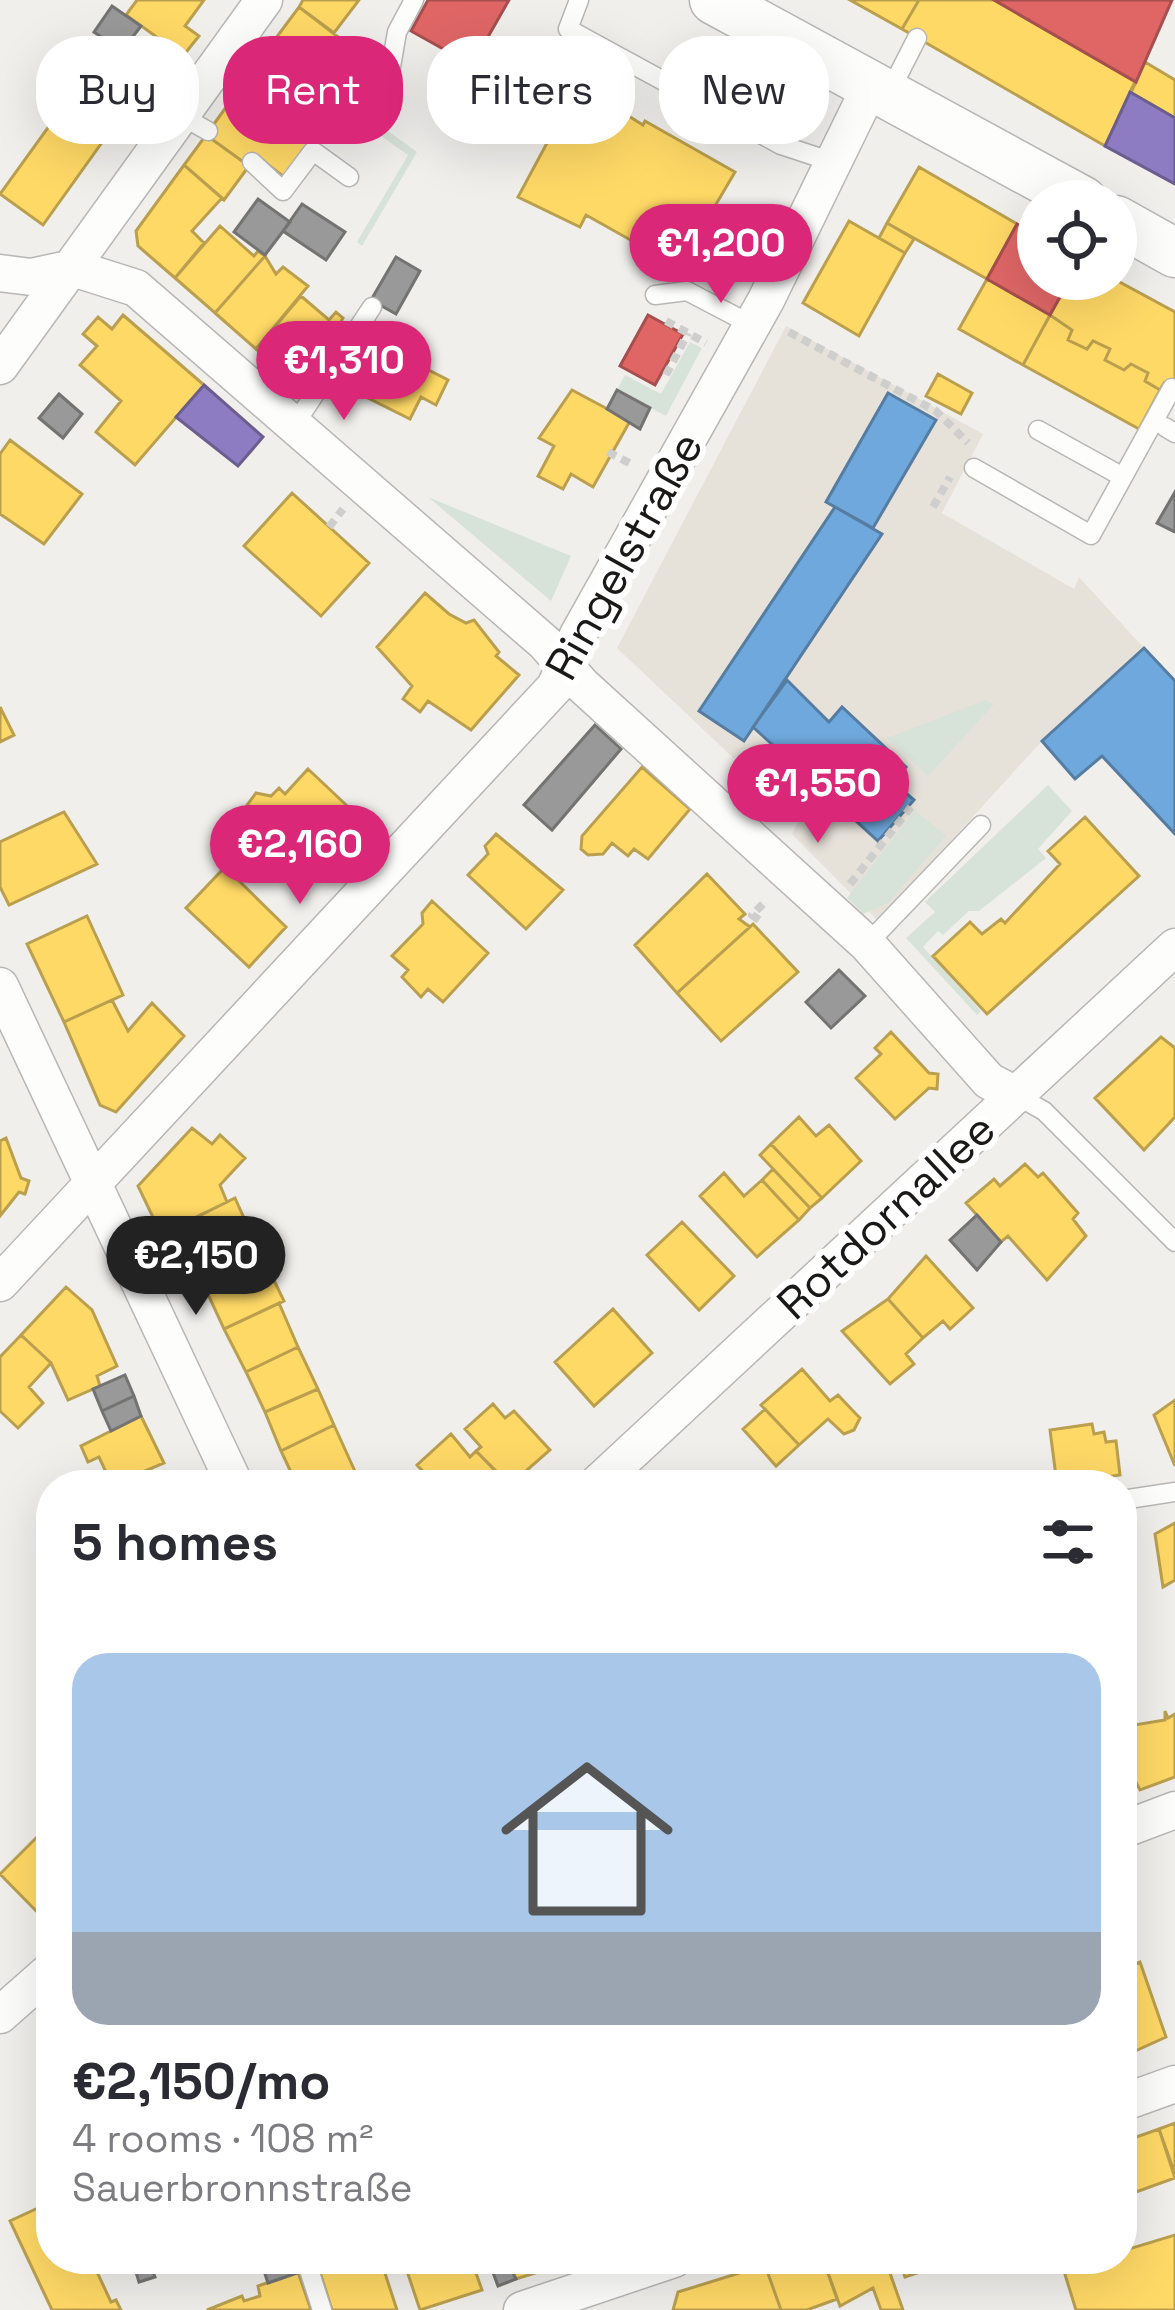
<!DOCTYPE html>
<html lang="en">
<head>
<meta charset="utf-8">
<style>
  body { margin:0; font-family:"Space Grotesk",sans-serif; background:#f2f2f3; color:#2b2b33; height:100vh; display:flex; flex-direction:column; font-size:45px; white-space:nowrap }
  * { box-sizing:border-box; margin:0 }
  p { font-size:39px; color:#7c7c81 }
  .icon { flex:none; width:66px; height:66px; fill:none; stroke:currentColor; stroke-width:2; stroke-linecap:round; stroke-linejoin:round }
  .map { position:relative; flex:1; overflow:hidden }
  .drawer { position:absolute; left:36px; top:1470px; width:1101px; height:804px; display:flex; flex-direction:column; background:#fff; border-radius:48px; box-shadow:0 12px 48px #0002 }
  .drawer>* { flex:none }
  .guide { position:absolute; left:36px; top:36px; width:1104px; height:108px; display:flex; gap:24px }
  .controls { position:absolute; left:1017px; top:180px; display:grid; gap:24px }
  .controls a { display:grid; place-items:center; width:120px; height:120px; border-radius:50%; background:#fff; box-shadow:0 12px 48px #0002; font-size:60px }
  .price { position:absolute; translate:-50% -102px; padding:0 27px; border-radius:42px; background:#db2777; color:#fff; font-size:39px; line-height:78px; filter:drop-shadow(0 3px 6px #0008) }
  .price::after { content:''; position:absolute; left:50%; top:72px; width:36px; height:27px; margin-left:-18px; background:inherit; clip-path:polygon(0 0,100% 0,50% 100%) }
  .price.active { background:#222; color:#fff }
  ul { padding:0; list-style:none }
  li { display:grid; align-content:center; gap:24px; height:636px; padding:0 36px }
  li span { display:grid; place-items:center; height:372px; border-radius:36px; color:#555 }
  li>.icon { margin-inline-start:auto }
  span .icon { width:216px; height:216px; fill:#fffc; stroke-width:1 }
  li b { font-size:51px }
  h2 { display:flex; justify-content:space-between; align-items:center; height:144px; padding:0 36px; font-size:51px }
  .tag { padding:0 42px; border-radius:48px; background:#fff; box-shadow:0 12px 48px #0002; font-size:42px; line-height:108px }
  .tag.active { background:#db2777; color:#fff }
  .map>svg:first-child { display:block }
  .built { fill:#e6e2da }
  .green { fill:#d7e2d9 }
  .homes { fill:#ffd966; stroke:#ba9f4e; stroke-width:3 }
  .shops { fill:#e06666; stroke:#a54f4e; stroke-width:3 }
  .offices { fill:#8e7cc3; stroke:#6b5e8f; stroke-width:3 }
  .schools { fill:#6fa8dc; stroke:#567da1; stroke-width:3 }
  .industry { fill:#999; stroke:#737372; stroke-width:3 }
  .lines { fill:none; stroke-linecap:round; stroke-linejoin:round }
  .service-casing { stroke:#b8b7b5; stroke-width:21 }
  .minor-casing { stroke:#b8b7b5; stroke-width:39 }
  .tertiary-casing { stroke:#b8b7b5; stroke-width:51 }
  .path { stroke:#cececd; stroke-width:8; stroke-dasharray:9 6; stroke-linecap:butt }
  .service { stroke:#fdfdfc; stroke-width:18 }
  .minor { stroke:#fdfdfc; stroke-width:36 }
  .tertiary { stroke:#fdfdfc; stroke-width:48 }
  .labels { text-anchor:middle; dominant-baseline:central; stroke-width:12; stroke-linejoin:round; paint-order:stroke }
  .street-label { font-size:45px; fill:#1a1917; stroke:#fff }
</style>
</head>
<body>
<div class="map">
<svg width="1175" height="2310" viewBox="0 0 1175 2310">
  <rect width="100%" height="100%" fill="#f1efec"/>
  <path class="built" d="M786,326L983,434L942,513L1074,589L1079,577L1144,648L1042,741L878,921L792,834L799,820L617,648Z"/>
  <path class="green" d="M366,115L417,152L362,246L357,242L408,155L361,122Z
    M690,342L702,348L666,416L617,390L625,375L661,394Z
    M428,497L571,556L551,601Z
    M986,700L994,704L928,776L887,738Z
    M1048,785L1072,811L1038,849L1046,858L979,911H969L943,935L938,931L923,947L981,1011L977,1015L906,938L935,912L925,902Z
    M915,810L946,836L888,903L863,914L847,898Z"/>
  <path class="homes" d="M137,0H204L185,26L199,36L183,56L126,15Z
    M303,0H359L334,33L299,7Z
    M850,0H919L902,29Z
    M919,0H994L1136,82L1105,146L902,29Z
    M299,7L350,46L325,78L273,42Z
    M273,42L325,78L303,104L330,125L288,180L257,156L249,166L206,135Z
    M96,61L138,92L43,225L0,194Z
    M1145,62L1175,80V118L1130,92Z
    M581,86L643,125L645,121L735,172L715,206L724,209L706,240L697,236L676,274L639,254L643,247L586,215L580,227L518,197L547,143L554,108L570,105Z
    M206,135L249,166L224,200L184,165Z
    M184,165L222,198L192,231L204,243L175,278L138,246L136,231Z
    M919,167L1017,224L987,279L887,223Z
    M849,221L905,253L859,336L803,303Z
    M887,223L914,239L905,253L879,238Z
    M220,226L254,256L258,251L265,256L215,313L175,278Z
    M265,256L276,274L283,267L308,286L256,349L215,313Z
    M987,279L1050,315L1023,365L959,329Z
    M1070,279H1114L1175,312V389L1164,383L1160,390L1145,381L1148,373L1131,364L1124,370L1105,360L1110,349L1093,341L1087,349L1068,340L1072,330L1050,315Z
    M301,296L329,320L336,312L343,318L308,381L297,371L291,378L256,349Z
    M123,315L204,385L135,465L96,432L121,401L80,365L97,346L83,334L98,317L112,329Z
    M1050,315L1072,330L1068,340L1087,349L1093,341L1110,349L1105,360L1124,370L1131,364L1148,373L1145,381L1160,390L1139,429L1023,365Z
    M375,329L427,348L419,365L448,380L436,405L421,397L410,419L346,387Z
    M938,374L972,393L961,414L926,396Z
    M572,390L630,421L593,487L571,474L563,489L538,476L554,446L539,438Z
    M10,440L82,494L44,544L0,514V454Z
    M292,493L369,563L321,616L244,546Z
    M425,593L449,614L466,623L474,620L499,652L496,656L519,675L471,730L428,701L420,712L403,699L412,686L377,647Z
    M0,707L14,735L0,742Z
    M642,767L690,809L648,859L634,849L628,856L612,843L603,854L588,855L581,849L582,836Z
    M308,769L360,818L310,872L249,815L247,805L256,793L271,796L279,788L285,794Z
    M64,812L97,864L9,905L0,887V842Z
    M1085,817L1139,876L987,1014L933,956L970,922L982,934L1001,919L1005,923L1060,864L1048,851Z
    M496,834L563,890L526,929L468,875L488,854L485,846Z
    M225,867L286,927L249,967L186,908Z
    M707,874L745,914L739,919L750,927L677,993L635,945Z
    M432,901L488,953L443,1002L428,989L421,997L402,977L408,970L392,956L423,924L422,913Z
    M87,916L123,995L64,1022L27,944Z
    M753,924L798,972L721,1041L677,993Z
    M112,1000L128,1031L152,1003L184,1036L116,1112L100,1105L64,1022Z
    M891,1032L929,1073L938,1074L937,1089L929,1088L895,1119L856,1078L881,1054L875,1048Z
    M1161,1037L1175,1048V1117L1144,1150L1095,1098Z
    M799,1117L816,1136L829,1125L861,1161L822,1198L771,1144Z
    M192,1128L212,1144L220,1135L245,1158L220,1185L227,1202L161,1234L138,1186Z
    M6,1138L21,1178L29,1181L25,1194L19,1192L0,1216V1141Z
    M771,1144L822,1198L810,1208L760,1155Z
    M1025,1164L1038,1177L1043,1173L1078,1213L1073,1219L1086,1236L1047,1280L1008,1236L1001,1242L966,1203L994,1179L1000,1186Z
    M773,1169L810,1208L799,1220L762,1180Z
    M724,1173L744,1196L762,1180L799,1220L757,1257L700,1196Z
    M235,1198L249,1229L260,1225L268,1245L200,1277L175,1228Z
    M682,1222L734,1276L699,1310L647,1255Z
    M268,1245L279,1268L270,1272L284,1301L224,1329L200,1277Z
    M926,1256L973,1308L950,1329L943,1321L923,1338L888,1299Z
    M66,1287L92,1310L117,1366L97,1376L100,1386L68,1400L51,1363L21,1335Z
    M888,1299L923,1338L906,1354L914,1364L890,1384L842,1331Z
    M279,1303L298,1347L246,1372L224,1329Z
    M613,1309L652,1353L594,1406L555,1362Z
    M21,1335L51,1363L29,1387L43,1403L18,1428L0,1411V1357Z
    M298,1347L318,1389L265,1412L246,1372Z
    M802,1369L830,1401L838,1395L856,1414L860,1418L854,1430L844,1434L828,1419L799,1445L761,1405Z
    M318,1389L334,1425L281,1451L265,1412Z
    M1175,1400V1466L1154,1415Z
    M493,1404L505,1418L514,1411L550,1450L510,1485L476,1451L481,1447L465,1429Z
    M765,1409L799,1445L776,1466L743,1429Z
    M141,1416L164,1463L112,1485L99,1457L88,1462L81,1446Z
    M1092,1424L1094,1434L1104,1432L1106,1442L1116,1441L1120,1475L1057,1484L1050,1430Z
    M334,1425L358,1478L345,1485H297L281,1451Z
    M451,1434L470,1457L476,1451L509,1485H436L417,1465Z
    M1175,1523V1580L1163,1587L1155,1534Z
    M1165,1711L1168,1718L1175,1714V1777L1140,1790L1122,1755V1727L1165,1720Z
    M43,1831L51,1835V1913L44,1919L0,1874Z
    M1140,1962L1166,2037L1122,2057V1969Z
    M1175,2123V2174L1159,2129Z
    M1159,2129L1175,2178L1122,2197V2142Z
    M51,2202V2259H91L111,2302L116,2300L121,2310H52L10,2221Z
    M1175,2235V2310H1076L1063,2268L1093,2259H1122V2251Z
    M171,2259H213L174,2271Z
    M339,2259H364L366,2265L381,2261L397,2310H332L318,2266Z
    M403,2259H471L482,2290L420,2310Z
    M506,2259H551L548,2269L516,2279Z
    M780,2259H823L837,2299L807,2310H781L765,2265Z
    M823,2259H885L903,2310H881L873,2288L840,2306Z
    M899,2259H958L905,2277Z
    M765,2265L781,2310H673L678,2292Z
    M298,2272L311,2310H207L242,2296L244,2301L260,2296L258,2286Z"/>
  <path class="shops" d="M428,0H509L472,65L411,31Z
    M994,0H1172L1136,82Z
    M738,62L793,93L781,112L727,81Z
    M1017,224L1038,236V279H1070L1050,315L987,279Z
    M648,315L683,334L655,385L620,366Z"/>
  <path class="offices" d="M1130,92L1175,118V184L1105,146Z
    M204,385L263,437L238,466L176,417Z"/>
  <path class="schools" d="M888,393L936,420L873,528L826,502Z
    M835,507L882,534L744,741L699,711Z
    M1144,648L1175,681V834L1102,756L1075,779L1042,741Z
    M787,680L829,722L842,707L906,767L892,781L914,800L878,841L753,727Z"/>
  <path class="industry" d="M112,6L141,26L122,51L94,32Z
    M258,199L290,222L265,255L234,232Z
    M302,204L345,232L326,260L283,231Z
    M396,257L420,271L396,314L371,300Z
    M617,390L650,408L640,429L607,409Z
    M59,394L82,414L63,438L39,418Z
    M1175,492V532L1157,523Z
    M595,725L621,749L552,830L524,805Z
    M839,970L865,996L831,1028L806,1002Z
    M977,1215L1001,1242L977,1270L950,1240Z
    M125,1375L134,1396L102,1411L93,1389Z
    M134,1396L141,1416L111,1431L102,1411Z
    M132,2259H148L155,2277L139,2282Z
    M260,2259H292L297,2273L268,2283Z
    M488,2259H506L516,2279L498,2286Z"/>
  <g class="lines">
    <defs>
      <path id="service" d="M579,0L568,29L781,145L836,163
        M130,48L196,93
        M387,90L397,32L414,0
        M889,93L917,38
        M180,115L208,131
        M252,162L283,191L313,151L349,177
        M655,295L687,291L752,325
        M293,427L372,307
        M1165,427L1175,433
        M1038,430L1123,477L1172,388
        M974,468L1091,535L1123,477
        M867,944L981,825
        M1014,1094L1044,1111L1175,1242
        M1122,1500L1175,1492
        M310,2273L322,2310"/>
      <path id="minor" d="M0,273L31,277L73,268L136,288L545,643L582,685L867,944L989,1081L1014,1094
        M0,366L264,0
        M0,986L235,1485
        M0,1283L555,687L578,635L766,300L870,87
        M596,1485L1175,947
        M1122,1830L1175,1810
        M0,2015L51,1970
        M1122,2103L1175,2084
        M522,2310L674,2259"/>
      <path id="tertiary" d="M714,0L1083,201
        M1116,220L1175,253"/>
    </defs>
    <use href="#service" class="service-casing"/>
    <use href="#minor" class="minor-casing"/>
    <use href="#tertiary" class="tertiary-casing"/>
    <path class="path" d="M666,321L706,343
      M789,332L936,411L968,443
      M666,375L688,333
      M608,452L633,465
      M933,507L950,477
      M329,527L343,509
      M743,782L773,747
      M850,884L911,807
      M759,920L752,915L766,901"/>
    <use href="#service" class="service"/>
    <use href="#minor" class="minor"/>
    <use href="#tertiary" class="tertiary"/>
  </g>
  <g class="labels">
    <g class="street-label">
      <text transform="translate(624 556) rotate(-61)">Ringelstraße</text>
      <text transform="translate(886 1216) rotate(-43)">Rotdornallee</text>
    </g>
  </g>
</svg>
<div class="controls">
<a><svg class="icon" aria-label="locate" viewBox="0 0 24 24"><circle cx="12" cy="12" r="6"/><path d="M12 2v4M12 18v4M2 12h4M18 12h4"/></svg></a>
</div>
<b class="price" style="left:721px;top:306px">€1,200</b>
<b class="price" style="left:344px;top:423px">€1,310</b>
<b class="price" style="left:818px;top:846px">€1,550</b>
<b class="price" style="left:300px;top:907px">€2,160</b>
<b class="price active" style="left:196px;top:1318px">€2,150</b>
<div class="guide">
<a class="tag">Buy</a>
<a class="tag active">Rent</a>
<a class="tag">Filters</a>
<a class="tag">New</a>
</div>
<section class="drawer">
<h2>5 homes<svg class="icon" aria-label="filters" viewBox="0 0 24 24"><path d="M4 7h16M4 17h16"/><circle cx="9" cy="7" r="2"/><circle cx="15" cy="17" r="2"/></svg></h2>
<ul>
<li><span style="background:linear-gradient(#a9c7e8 75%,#9aa5b1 0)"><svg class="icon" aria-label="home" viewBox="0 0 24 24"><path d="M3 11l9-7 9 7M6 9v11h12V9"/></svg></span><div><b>€2,150/mo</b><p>4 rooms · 108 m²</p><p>Sauerbronnstraße</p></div></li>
</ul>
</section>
</div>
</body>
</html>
